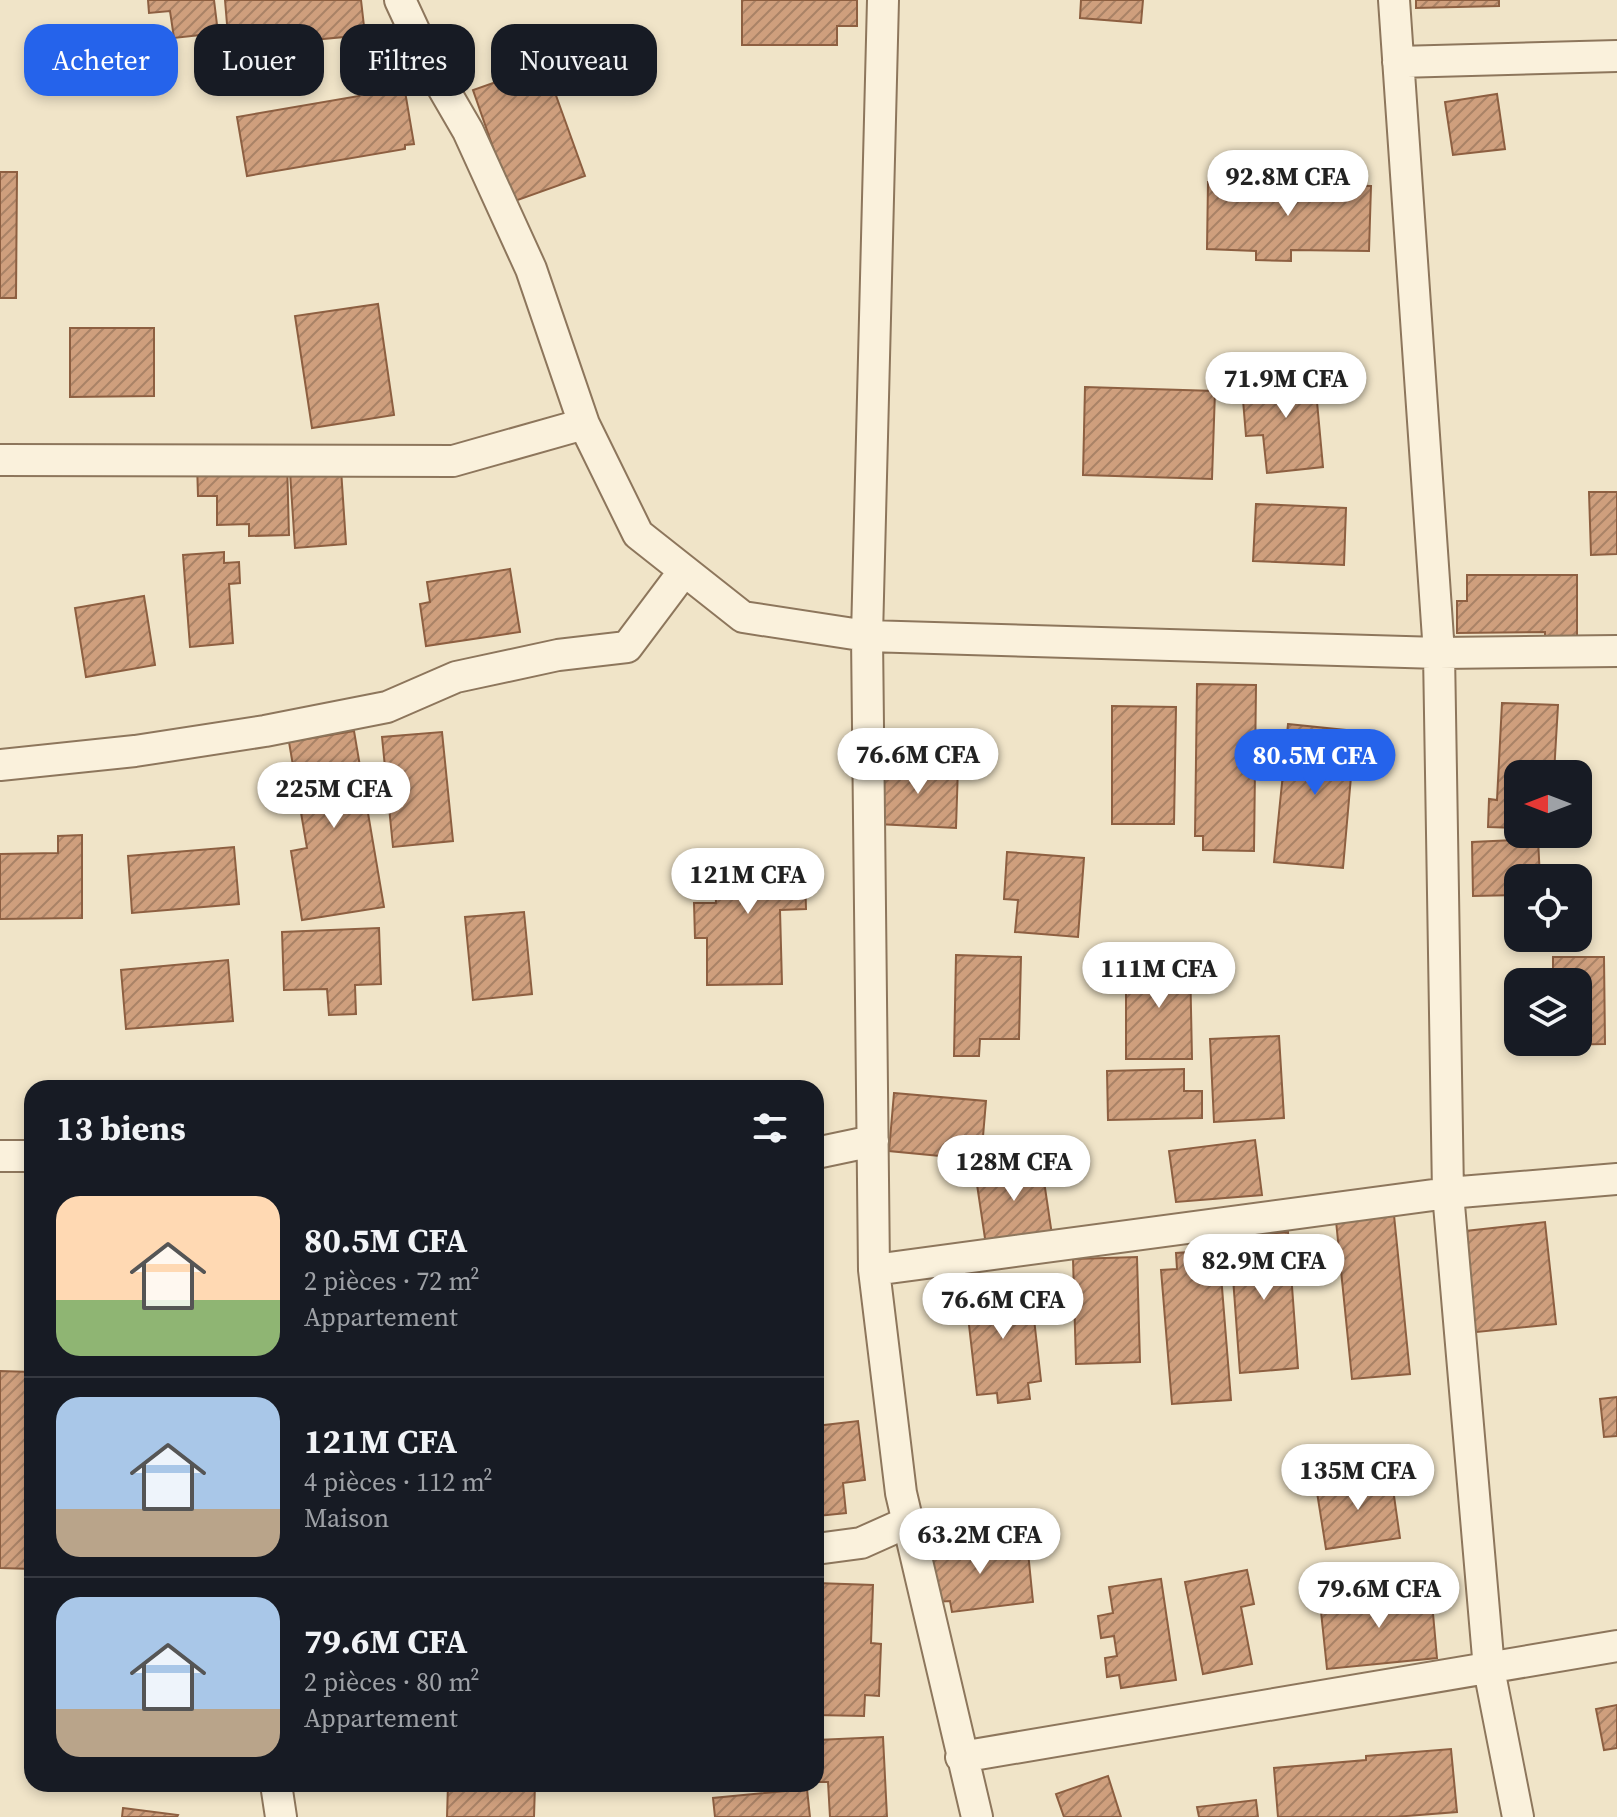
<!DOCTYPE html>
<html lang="fr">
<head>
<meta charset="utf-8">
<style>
  body { margin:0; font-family:"Source Serif 4",serif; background:#242831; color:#f1f3f6; height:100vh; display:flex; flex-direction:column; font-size:30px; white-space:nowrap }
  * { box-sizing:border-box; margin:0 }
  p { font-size:26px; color:#9ea1a6 }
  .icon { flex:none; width:44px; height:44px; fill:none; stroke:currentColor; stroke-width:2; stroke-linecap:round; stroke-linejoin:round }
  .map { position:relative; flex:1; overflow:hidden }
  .side { position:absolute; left:24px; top:1080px; width:800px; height:712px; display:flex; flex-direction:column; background:#171b24; border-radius:24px; box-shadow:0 4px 12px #0003 }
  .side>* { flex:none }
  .hud { position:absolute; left:24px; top:24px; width:800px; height:72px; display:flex; gap:16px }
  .needle { width:52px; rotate:270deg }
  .fabs { position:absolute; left:1504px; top:760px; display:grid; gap:16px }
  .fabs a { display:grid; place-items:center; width:88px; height:88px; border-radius:16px; background:#171b24; box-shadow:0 4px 12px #0003; font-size:40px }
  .price { position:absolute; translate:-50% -68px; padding:0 18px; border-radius:28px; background:#fff; color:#222; font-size:26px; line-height:52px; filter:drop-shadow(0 2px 4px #0008) }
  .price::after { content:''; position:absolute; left:50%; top:48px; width:24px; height:18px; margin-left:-12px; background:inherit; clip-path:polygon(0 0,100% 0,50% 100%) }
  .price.on { background:#2563eb; color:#fff }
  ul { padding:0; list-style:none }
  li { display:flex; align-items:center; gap:24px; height:200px; padding:0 32px }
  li+li { border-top:2px solid #363941 }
  li span { display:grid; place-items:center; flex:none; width:224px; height:160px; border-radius:24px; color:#555 }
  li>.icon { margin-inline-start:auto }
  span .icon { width:96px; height:96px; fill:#fffc; stroke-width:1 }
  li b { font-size:34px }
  h2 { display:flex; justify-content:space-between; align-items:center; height:96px; padding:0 32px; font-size:34px }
  .pill { padding:0 28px; border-radius:24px; background:#171b24; box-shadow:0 4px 12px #0003; font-size:28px; line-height:72px }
  .pill.on { background:#2563eb; color:#fff }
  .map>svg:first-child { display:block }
  .building { fill:url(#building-hatch); stroke:#8d5f41; stroke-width:2 }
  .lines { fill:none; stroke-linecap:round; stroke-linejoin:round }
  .street-casing { stroke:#8d765c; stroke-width:34 }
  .street { stroke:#faf1dc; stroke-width:30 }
</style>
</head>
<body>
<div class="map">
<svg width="1617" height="1817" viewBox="0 0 1617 1817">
  <defs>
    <pattern id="building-hatch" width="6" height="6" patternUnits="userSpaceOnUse" patternTransform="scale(2)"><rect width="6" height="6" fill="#cf9f7d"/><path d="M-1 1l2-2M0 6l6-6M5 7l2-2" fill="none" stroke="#a98266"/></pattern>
  </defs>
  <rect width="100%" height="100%" fill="#f0e4c8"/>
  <path class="building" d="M148,0H214L218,33L174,38L170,11L149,13Z
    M225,0H361L365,35L229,48Z
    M742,0H857V26H837V45H742Z
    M1081,0H1143L1141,23L1080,18Z
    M1416,0H1499V6L1416,8Z
    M400,62L414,144L405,145V149L247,176L237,117L359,96L354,70Z
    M545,65L585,176L512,202L473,90Z
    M1497,94L1505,149L1453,155L1445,102Z
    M0,172H17L16,298H0Z
    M1208,182L1371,186L1369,251L1291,250V261L1256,260V251L1207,249Z
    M378,304L394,415L312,428L295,316Z
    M70,328H154V396L70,397Z
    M1314,369L1323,467L1267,473L1263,435L1246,436L1243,400L1258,399L1256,375Z
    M1085,387L1215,391L1212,479L1083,475Z
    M287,461L289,535L249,536V524L217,525V496H198L197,463Z
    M341,469L346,544L295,548L290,472Z
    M1589,492H1617V554L1591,555Z
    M1256,504L1346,508L1344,565L1253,561Z
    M224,552V563L239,562L240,583L229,584L233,643L190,647L183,555Z
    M510,569L520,632L426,646L420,604L430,602L427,582Z
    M1467,575H1577V645H1545V632L1457,633V601H1467Z
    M144,596L155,665L86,677L75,608Z
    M1197,684L1256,685L1254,851L1203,850V836H1195Z
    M1502,703L1558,705L1554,774H1518V828L1488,827L1489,799L1497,800Z
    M1112,706L1176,707L1174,824H1112Z
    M1288,724L1355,731L1343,868L1274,862Z
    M354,731L384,907L302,920L291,851L307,848L289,742Z
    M442,732L453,841L393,847L382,737Z
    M879,764L958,767L956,828L877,824Z
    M82,835V918L0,919V854L58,853V836Z
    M1538,839L1540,878H1518V895L1473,896L1472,842Z
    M234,847L239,904L132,913L128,856Z
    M786,850L787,874L805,873L806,909L780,910L782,984L707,985V938H695L694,903H716L714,851Z
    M1007,852L1084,858L1078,937L1015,932L1018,900L1004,899Z
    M524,912L532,994L473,1000L465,917Z
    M379,928L381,984L355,985L356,1014L329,1015L327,989L284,990L282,932Z
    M956,955L1021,957L1019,1039H980L979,1056H954Z
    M1553,957H1604L1605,1044L1553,1045V1042H1578V982H1553Z
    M228,960L233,1021L126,1029L121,970Z
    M1126,960H1190L1192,1059H1126Z
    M1279,1036L1284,1118L1214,1122L1210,1039Z
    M1184,1069V1091H1202V1118L1108,1120L1107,1071Z
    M894,1093L986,1101L981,1160L889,1151Z
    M1255,1140L1262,1195L1176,1202L1169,1151Z
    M1041,1161L1052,1235L986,1245L975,1171Z
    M1394,1215L1410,1374L1352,1379L1336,1221Z
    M1545,1222L1556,1324L1467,1333L1457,1232Z
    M1288,1232L1298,1368L1240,1373L1230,1237Z
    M1219,1250L1231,1400L1172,1404L1161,1270L1177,1269L1176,1253Z
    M1137,1257L1140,1362L1076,1364L1073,1259Z
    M1030,1283L1041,1381L1028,1383L1030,1399L998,1403L997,1393L977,1395L965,1290Z
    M0,1371L32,1372V1569L0,1568Z
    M1617,1397V1436L1604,1437L1600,1399Z
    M858,1421L865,1480L843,1483L846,1513L818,1516L816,1426Z
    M1391,1475L1400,1538L1326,1549L1316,1486Z
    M1005,1540L1006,1555L1028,1552L1033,1602L952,1612L950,1601L935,1602L929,1549Z
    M1247,1570L1254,1604L1241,1607L1252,1664L1203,1674L1185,1582Z
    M1161,1579L1176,1680L1121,1688L1119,1675L1107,1677L1105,1658L1117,1656L1114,1636L1101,1638L1098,1616L1113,1613L1109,1587Z
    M816,1583L873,1585L871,1643L881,1644L879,1696L865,1695L864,1716L816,1715Z
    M1431,1591L1437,1658L1327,1669L1320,1602Z
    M1617,1705V1748L1604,1750L1596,1709Z
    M883,1737L887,1817H830L828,1782H819L817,1740Z
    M1451,1749L1457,1812L1394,1817H1278L1274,1768L1366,1760V1756Z
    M1108,1776L1121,1817H1064L1056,1794Z
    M448,1784H535L534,1817H447Z
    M690,1784H776L690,1788Z
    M807,1789L810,1817H715L713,1798Z
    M1256,1800L1258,1817H1199L1197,1807Z
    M123,1808L178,1815L177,1817H122Z"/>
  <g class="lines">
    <defs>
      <path id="street" d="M400,0L432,69L468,131L531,269L584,424L638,534L743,617L867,636L1439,653L1617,651
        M883,0L867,636L874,1270L901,1493L977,1817
        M1394,0L1439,653L1448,1193L1489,1669L1518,1817
        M1398,62L1617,56
        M0,460L453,461L584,424
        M0,765L135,751L265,731L387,707L456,677L558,655L627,647L684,571
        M816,1153L873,1141
        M0,1156H32
        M874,1270L1448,1193L1617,1179
        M816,1549L861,1543L908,1522
        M961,1757L1617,1646
        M276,1784L281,1817"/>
    </defs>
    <use href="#street" class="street-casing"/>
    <use href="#street" class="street"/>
  </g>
</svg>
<div class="fabs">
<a><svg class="needle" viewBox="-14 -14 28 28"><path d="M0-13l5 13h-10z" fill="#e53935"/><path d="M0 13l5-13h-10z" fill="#9ea1a6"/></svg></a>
<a><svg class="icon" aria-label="locate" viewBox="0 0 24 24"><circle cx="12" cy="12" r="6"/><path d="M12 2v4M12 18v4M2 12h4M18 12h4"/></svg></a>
<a><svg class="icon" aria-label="layers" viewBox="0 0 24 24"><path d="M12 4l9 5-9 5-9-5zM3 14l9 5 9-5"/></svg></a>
</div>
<b class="price" style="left:1288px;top:218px">92.8M CFA</b>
<b class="price" style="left:1286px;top:420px">71.9M CFA</b>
<b class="price" style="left:918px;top:796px">76.6M CFA</b>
<b class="price on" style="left:1315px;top:797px">80.5M CFA</b>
<b class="price" style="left:334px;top:830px">225M CFA</b>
<b class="price" style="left:748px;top:916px">121M CFA</b>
<b class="price" style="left:1159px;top:1010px">111M CFA</b>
<b class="price" style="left:1014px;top:1203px">128M CFA</b>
<b class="price" style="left:1264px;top:1302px">82.9M CFA</b>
<b class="price" style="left:1003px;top:1341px">76.6M CFA</b>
<b class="price" style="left:1358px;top:1512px">135M CFA</b>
<b class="price" style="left:980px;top:1576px">63.2M CFA</b>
<b class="price" style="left:1379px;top:1630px">79.6M CFA</b>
<div class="hud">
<a class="pill on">Acheter</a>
<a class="pill">Louer</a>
<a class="pill">Filtres</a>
<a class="pill">Nouveau</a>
</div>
<section class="side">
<h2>13 biens<svg class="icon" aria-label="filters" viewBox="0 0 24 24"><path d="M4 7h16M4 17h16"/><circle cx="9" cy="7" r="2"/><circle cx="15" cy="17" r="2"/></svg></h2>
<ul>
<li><span style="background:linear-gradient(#ffd9b3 65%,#8fb573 0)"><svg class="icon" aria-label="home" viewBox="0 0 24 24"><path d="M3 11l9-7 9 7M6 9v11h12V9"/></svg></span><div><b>80.5M CFA</b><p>2 pièces · 72 m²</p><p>Appartement</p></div></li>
<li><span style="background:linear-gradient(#a9c7e8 70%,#b9a48a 0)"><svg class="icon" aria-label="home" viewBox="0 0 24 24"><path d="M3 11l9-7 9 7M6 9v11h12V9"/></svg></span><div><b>121M CFA</b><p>4 pièces · 112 m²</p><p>Maison</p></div></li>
<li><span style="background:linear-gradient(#a9c7e8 70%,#b9a48a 0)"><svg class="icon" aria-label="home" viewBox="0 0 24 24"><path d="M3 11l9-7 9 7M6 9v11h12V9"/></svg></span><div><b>79.6M CFA</b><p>2 pièces · 80 m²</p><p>Appartement</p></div></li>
</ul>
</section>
</div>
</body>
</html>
